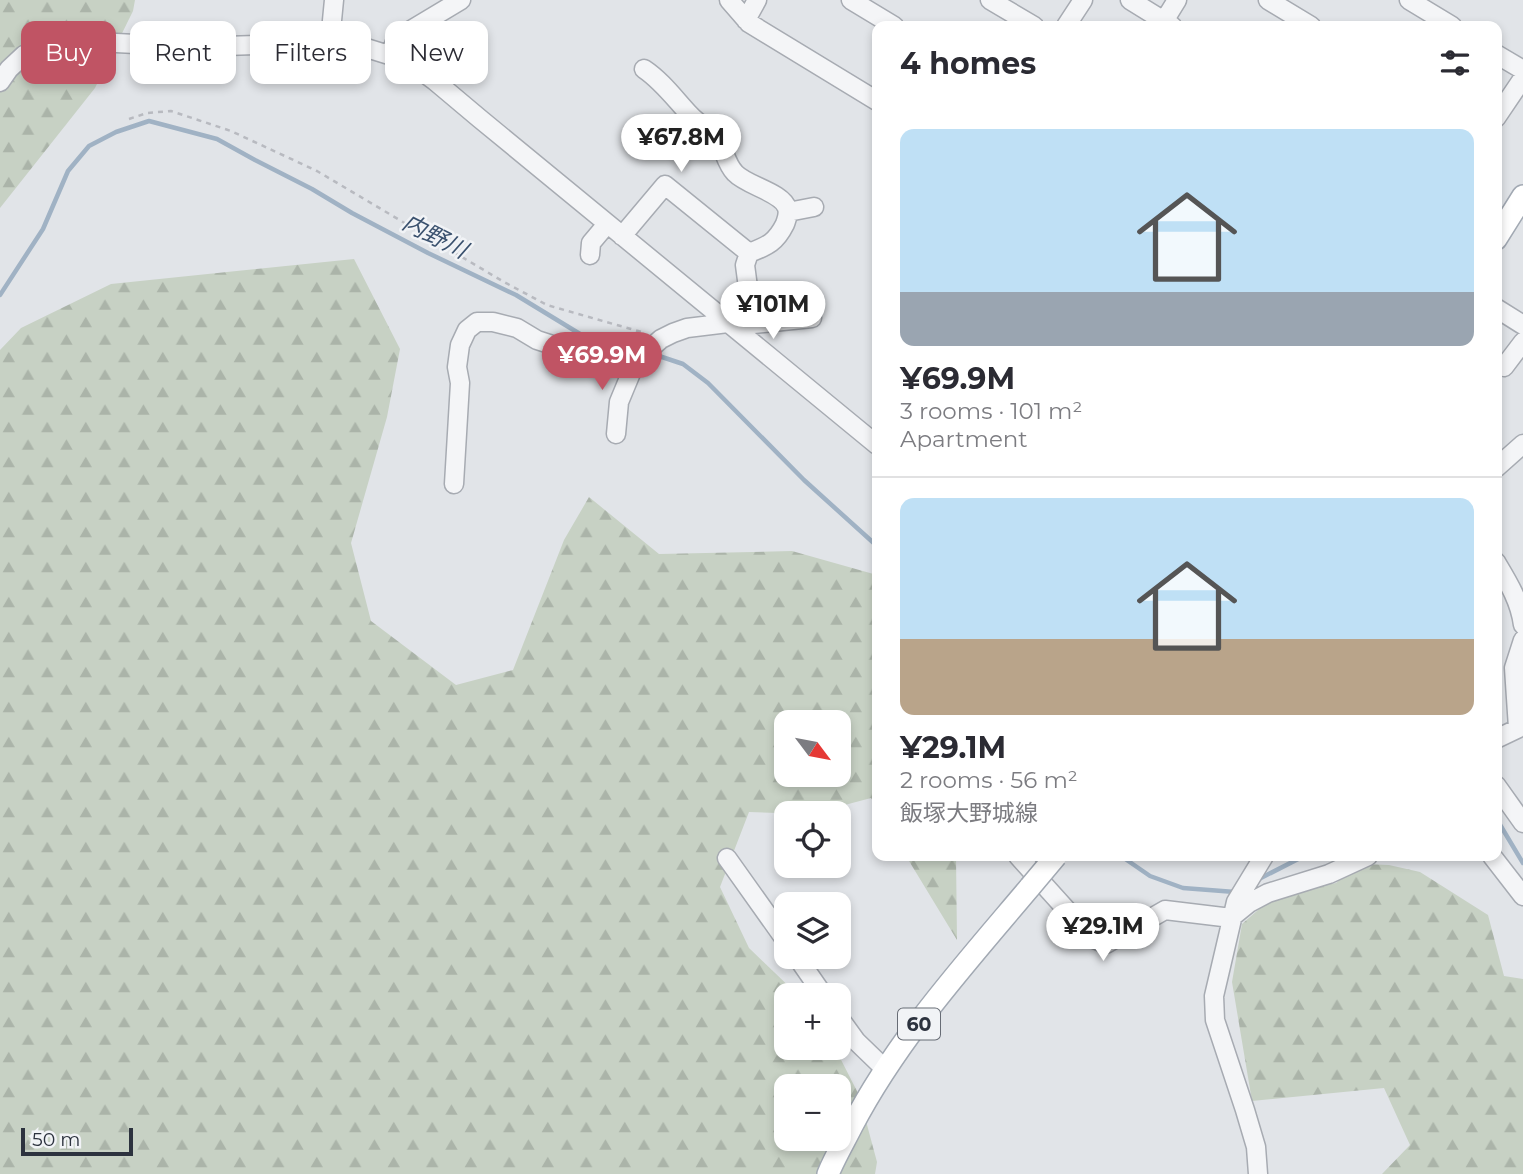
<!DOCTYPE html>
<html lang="en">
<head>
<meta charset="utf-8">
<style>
  body { margin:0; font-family:Montserrat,"Noto Sans JP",sans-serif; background:#f2f2f3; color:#2b2b33; height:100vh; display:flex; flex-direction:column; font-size:26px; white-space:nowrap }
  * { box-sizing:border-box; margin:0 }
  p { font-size:23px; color:#7c7c81 }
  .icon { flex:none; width:38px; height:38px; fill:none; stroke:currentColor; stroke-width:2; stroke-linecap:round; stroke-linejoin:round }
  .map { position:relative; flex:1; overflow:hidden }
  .side { position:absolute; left:872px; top:21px; width:630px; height:840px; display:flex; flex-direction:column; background:#fff; border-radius:14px; box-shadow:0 4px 10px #0003 }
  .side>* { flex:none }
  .guide { position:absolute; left:21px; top:21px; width:665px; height:63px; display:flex; gap:14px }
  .needle { width:46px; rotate:122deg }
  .fabs { position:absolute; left:774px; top:710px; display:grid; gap:14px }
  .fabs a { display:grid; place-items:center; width:77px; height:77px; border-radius:14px; background:#fff; box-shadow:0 4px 10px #0003; font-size:35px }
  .scale { position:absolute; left:21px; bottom:18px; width:112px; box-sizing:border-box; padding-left:7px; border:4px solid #2c323e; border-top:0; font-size:19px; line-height:24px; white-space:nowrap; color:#2c323e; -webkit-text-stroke:5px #f1f3f6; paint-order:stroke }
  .price { position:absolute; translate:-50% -60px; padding:0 16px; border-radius:24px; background:#fff; color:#222; font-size:23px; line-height:46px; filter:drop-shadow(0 2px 4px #0008) }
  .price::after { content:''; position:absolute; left:50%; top:42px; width:21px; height:16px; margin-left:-10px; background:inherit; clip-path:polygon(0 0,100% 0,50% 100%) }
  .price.selected { background:#c05464; color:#fff }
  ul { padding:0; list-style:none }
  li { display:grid; align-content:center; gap:14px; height:371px; padding:0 28px }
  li+li { border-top:2px solid #e1e1e2 }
  li span { display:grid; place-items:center; height:217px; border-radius:14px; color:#555 }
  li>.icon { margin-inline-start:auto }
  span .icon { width:126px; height:126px; fill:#fffc; stroke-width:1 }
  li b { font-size:30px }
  h2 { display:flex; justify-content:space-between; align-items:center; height:84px; padding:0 28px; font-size:30px }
  .tag { padding:0 24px; border-radius:14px; background:#fff; box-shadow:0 4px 10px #0003; font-size:24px; line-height:63px }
  .tag.selected { background:#c05464; color:#fff }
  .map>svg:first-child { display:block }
  .forest { fill:url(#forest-firs); fill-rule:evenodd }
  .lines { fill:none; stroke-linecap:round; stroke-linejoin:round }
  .stream { stroke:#a0b2c4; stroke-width:4.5 }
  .minor-casing { stroke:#a7abb2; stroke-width:21 }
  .major-casing { stroke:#a2a9b3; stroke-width:24 }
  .path { stroke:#b8bac0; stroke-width:2.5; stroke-dasharray:5 5; stroke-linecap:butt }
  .minor { stroke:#f4f5f7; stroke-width:18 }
  .major { stroke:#fff; stroke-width:21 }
  .major-bridge-casing { stroke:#a2a9b3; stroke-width:24; stroke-linecap:butt }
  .major-bridge { stroke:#fff; stroke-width:21 }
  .labels { text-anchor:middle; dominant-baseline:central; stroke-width:5; stroke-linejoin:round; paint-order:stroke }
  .shield { fill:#f1f3f6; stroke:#676c75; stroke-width:2 }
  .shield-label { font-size:19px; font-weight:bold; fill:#2c323e }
  .water-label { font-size:23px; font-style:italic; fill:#3a516e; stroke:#f1f3f6 }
</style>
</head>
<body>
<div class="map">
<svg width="1523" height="1174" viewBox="0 0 1523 1174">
  <defs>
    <pattern id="forest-firs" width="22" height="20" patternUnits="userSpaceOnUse" patternTransform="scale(1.75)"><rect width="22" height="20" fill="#c7d1c4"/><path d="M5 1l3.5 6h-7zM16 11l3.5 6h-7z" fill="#abb4a9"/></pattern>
  </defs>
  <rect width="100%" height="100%" fill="#e1e4e8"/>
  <path class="forest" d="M0,0H135L133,11L95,88L0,208Z
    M354,259L400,349L387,417L351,543L371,621L456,685L513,670L564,540L589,497L659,554L792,551L877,575V807L871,798L811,814L749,812L720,887L749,948L799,996H786V1048H835L859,1095L877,1162L875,1174H0V350L21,328L111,284ZM786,723H838V775H786ZM786,1087H838V1139H786Z
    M906,856H956L957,940Z
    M1364,864L1389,865L1420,872L1488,915L1504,976L1523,979V1174H1382L1410,1145L1384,1088L1252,1101L1232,982L1242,924L1266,903L1298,890L1336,883L1346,873Z"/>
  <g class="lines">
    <path class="stream" d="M0,295L43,229L68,171L89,146L116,132L149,121L217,139L255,160L312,189L352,213L428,253L516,295L585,337L624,344L642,350
      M653,354L683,364L708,383L804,480L877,546
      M1496,818L1523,863
      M1121,856L1150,876L1183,888L1235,892L1237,890
      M1257,880L1304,856"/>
    <defs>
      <path id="minor" d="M729,0L749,23L877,101
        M851,0L894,26
        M990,0L1034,26
        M1130,0L1172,26
        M1268,0L1311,26
        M1409,0L1452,26
        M746,20L757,0
        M1066,26L1083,0
        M1161,26L1177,0
        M330,41L334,0
        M1496,54L1523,70
        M390,55L395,42L401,36L461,0
        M644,69C662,81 675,99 690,115C697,123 707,128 715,135C724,146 725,163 735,173C747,186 782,192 787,208C789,214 787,218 785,224C776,242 768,246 749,253L745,265L749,295L744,318L738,331
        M0,82L9,69L24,55L52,44L97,42L193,47L258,45L307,40L337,41L360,46L408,61L435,81L479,118L877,445
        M1496,118L1523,78
        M788,212L814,207
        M622,236L665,185L749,253
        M590,255L591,243L607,224
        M1496,308L1523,325
        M744,318L753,324L812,318
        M1504,367L1523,342
        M616,434L619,402L636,361L661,339L673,333L687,328L728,323
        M1496,468L1523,444
        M454,484L460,383L457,367L460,345L467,330L477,322H493L517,328L537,340L574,352L633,368
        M1496,562C1508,582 1520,601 1523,625
        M1518,728L1514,668L1523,640
        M1496,739L1523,726
        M1496,785L1523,823
        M1018,856L1092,938L1106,944L1165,910L1223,917L1233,916L1249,903L1268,893L1329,874L1368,856
        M1492,856L1523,896
        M727,858L786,941
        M797,957L824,996
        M838,1016L856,1041L885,1069
        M1258,1174L1256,1147L1245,1110L1215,1020L1214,996L1236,902L1264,856"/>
      <path id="major" d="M1496,239L1523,196
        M828,1174C835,1157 844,1142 852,1126C898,1038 966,963 1030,887"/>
    </defs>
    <use href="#minor" class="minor-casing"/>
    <use href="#major" class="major-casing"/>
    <path class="path" d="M129,119L147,113L171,111L231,131L317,171L504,282L547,305L645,333"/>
    <use href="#minor" class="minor"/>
    <use href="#major" class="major"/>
    <defs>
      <path id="major-bridge" d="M1030,887L1056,856"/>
    </defs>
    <use href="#major-bridge" class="major-bridge-casing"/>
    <use href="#major-bridge" class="major-bridge"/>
  </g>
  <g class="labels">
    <rect class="shield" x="898" y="1008.5" width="42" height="31" rx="5"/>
    <g class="shield-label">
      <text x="919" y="1024">60</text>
    </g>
    <g class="water-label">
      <text transform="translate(435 236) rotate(27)">内野川</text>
    </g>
  </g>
</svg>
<div class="fabs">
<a><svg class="needle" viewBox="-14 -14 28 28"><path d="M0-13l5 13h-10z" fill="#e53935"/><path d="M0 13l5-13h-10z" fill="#7c7c81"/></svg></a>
<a><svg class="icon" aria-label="locate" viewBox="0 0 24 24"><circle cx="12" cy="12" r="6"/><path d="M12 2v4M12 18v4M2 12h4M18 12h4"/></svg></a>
<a><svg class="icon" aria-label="layers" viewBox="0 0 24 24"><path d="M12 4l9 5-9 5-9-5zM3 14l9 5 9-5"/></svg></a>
<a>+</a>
<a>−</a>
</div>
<div class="scale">50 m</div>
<b class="price" style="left:681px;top:174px">¥67.8M</b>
<b class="price" style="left:773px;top:341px">¥101M</b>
<b class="price selected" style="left:602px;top:392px">¥69.9M</b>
<b class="price" style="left:1103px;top:963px">¥29.1M</b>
<div class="guide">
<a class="tag selected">Buy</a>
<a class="tag">Rent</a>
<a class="tag">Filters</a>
<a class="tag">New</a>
</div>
<section class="side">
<h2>4 homes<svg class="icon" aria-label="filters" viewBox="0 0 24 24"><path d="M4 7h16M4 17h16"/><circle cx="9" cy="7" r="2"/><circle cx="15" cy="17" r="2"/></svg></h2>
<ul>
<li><span style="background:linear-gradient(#bfe0f5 75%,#9aa5b1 0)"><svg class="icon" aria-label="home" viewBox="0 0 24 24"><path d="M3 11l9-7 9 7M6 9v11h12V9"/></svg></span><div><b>¥69.9M</b><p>3 rooms · 101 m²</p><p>Apartment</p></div></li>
<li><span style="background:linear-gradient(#bfe0f5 65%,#b9a48a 0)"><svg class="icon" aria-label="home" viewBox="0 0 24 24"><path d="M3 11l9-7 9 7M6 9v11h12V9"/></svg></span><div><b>¥29.1M</b><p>2 rooms · 56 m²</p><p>飯塚大野城線</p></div></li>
</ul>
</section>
</div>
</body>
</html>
